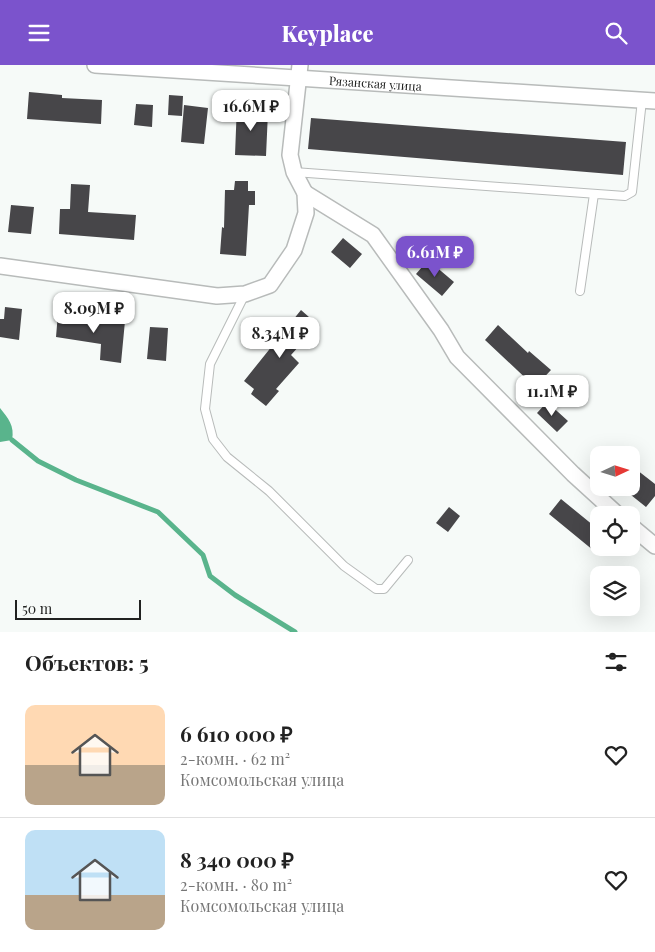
<!DOCTYPE html>
<html lang="ru">
<head>
<meta charset="utf-8">
<style>
  body { margin:0; font-family:"Playfair Display",serif; background:#f2f2f2; color:#222; height:100vh; display:flex; flex-direction:column; font-size:19px; white-space:nowrap }
  * { box-sizing:border-box; margin:0 }
  p { font-size:16px; color:#767676 }
  .icon { flex:none; width:28px; height:28px; fill:none; stroke:currentColor; stroke-width:2; stroke-linecap:round; stroke-linejoin:round }
  .map { position:relative; height:567px; overflow:hidden }
  .drawer { display:flex; flex-direction:column; background:#fff; flex:1 }
  .drawer>* { flex:none }
  .needle { width:32px; rotate:86deg }
  .fabs { position:absolute; left:590px; top:381px; display:grid; gap:10px }
  .fabs a { display:grid; place-items:center; width:50px; height:50px; border-radius:10px; background:#fff; box-shadow:0 5px 20px #0002; font-size:25px }
  .scale { position:absolute; left:15px; bottom:12px; width:126px; box-sizing:border-box; padding-left:5px; border:2px solid #212221; border-top:0; font-size:14px; line-height:18px; white-space:nowrap; color:#212221; -webkit-text-stroke:4px #f6faf8; paint-order:stroke }
  .price { position:absolute; translate:-50% -42px; padding:0 11px; border-radius:10px; background:#fff; color:#222; font-size:16px; line-height:32px; filter:drop-shadow(0 1px 2px #0008) }
  .price::after { content:''; position:absolute; left:50%; top:30px; width:15px; height:11px; margin-left:-8px; background:inherit; clip-path:polygon(0 0,100% 0,50% 100%) }
  .price.on { background:#7b53cc; color:#fff }
  ul { padding:0; list-style:none }
  li { display:flex; align-items:center; gap:15px; height:125px; padding:0 25px }
  li+li { border-top:1px solid #e0e0e0 }
  li span { display:grid; place-items:center; flex:none; width:140px; height:100px; border-radius:10px; color:#555 }
  li>.icon { margin-inline-start:auto }
  span .icon { width:60px; height:60px; fill:#fffc; stroke-width:1 }
  li b { font-size:21px }
  h2 { display:flex; justify-content:space-between; align-items:center; height:60px; padding:0 25px; font-size:21px }
  header { display:flex; justify-content:space-between; align-items:center; height:65px; padding:0 25px; background:#7b53cc; color:#fff; font-size:22px; font-weight:800 }
  .map>svg:first-child { display:block }
  .water { fill:#59b48c }
  .lines { fill:none; stroke-linecap:round; stroke-linejoin:round }
  .stream { stroke:#59b48c; stroke-width:5 }
  .building { fill:#474649 }
  .service-casing { stroke:#b8bbba; stroke-width:10 }
  .minor-casing { stroke:#b8bbba; stroke-width:18 }
  .service { stroke:#fff; stroke-width:8 }
  .minor { stroke:#fff; stroke-width:15 }
  .labels { text-anchor:middle; dominant-baseline:central; stroke-width:5; stroke-linejoin:round; paint-order:stroke }
  .street-label { font-size:12px; fill:#212221; stroke:#f6faf8 }
</style>
</head>
<body>
<header><svg class="icon" aria-label="menu" viewBox="0 0 24 24"><path d="M4 6h16M4 12h16M4 18h16"/></svg>Keyplace<svg class="icon" aria-label="search" viewBox="0 0 24 24"><circle cx="10" cy="10" r="6"/><path d="M15 15l6 6"/></svg></header>
<div class="map">
<svg width="655" height="567" viewBox="0 0 655 567">
  <rect width="100%" height="100%" fill="#f6faf8"/>
  <path class="water" d="M0,343C8,353 15,361 12,375L0,377Z"/>
  <g class="lines">
    <path class="stream" d="M12,375L38,396L76,415L158,447L203,490L210,511L235,530L295,567"/>
  </g>
  <path class="building" d="M29,27L62,30V33L102,35L101,59L27,54Z
    M169,30L183,31L182,51L168,50Z
    M136,39L153,40L152,62L134,60Z
    M237,39L251,40L250,47H268L266,91L235,90Z
    M184,40L208,43L204,79L181,77Z
    M311,53L626,77L623,110L308,84Z
    M235,116H248V126H255V140H249L246,191L220,189L222,162L224,163L225,125H234Z
    M71,119L90,120L88,147L136,150L134,175L59,169L60,144H70Z
    M11,140L34,142L31,169L8,167Z
    M343,173L362,189L350,203L331,187Z
    M428,195L454,217L442,231L416,209Z
    M5,242L22,244L19,275L0,272V254H4Z
    M301,245L318,260L291,290L299,298L276,324L279,326L266,341L251,329L254,324L244,316Z
    M58,248L125,256L121,298L100,295L101,279L56,272Z
    M498,260L528,288L529,286L551,305L535,322L485,275Z
    M150,262L168,263L166,296L147,294Z
    M547,337L568,356L557,367L537,348Z
    M637,405L655,419V431L646,442L631,430V413Z
    M561,434L599,465V490L549,449Z
    M449,442L460,451L448,467L436,458Z"/>
  <g class="lines">
    <defs>
      <path id="service" d="M294,107L625,131L632,127L642,35
        M580,226L594,129
        M245,229L210,299L205,344L213,374L227,392L269,426L344,501L376,524H384L408,495"/>
      <g id="minor">
        <path id="s1" d="M95,0L655,36"/>
        <path d="M305,128L373,170L441,265L457,292L573,409L618,450"/>
        <path d="M0,201L217,231L245,229L270,220L294,185L306,148L305,128L294,107L290,90L300,0"/>
        <path d="M631,461L655,481"/>
      </g>
    </defs>
    <use href="#service" class="service-casing"/>
    <use href="#minor" class="minor-casing"/>
    <use href="#service" class="service"/>
    <use href="#minor" class="minor"/>
  </g>
  <g class="labels">
    <g class="street-label">
      <text stroke="none"><textPath href="#s1" startOffset="281">Рязанская улица</textPath></text>
    </g>
  </g>
</svg>
<div class="fabs">
<a><svg class="needle" viewBox="-14 -14 28 28"><path d="M0-13l5 13h-10z" fill="#e53935"/><path d="M0 13l5-13h-10z" fill="#767676"/></svg></a>
<a><svg class="icon" aria-label="locate" viewBox="0 0 24 24"><circle cx="12" cy="12" r="6"/><path d="M12 2v4M12 18v4M2 12h4M18 12h4"/></svg></a>
<a><svg class="icon" aria-label="layers" viewBox="0 0 24 24"><path d="M12 4l9 5-9 5-9-5zM3 14l9 5 9-5"/></svg></a>
</div>
<div class="scale">50 m</div>
<b class="price" style="left:251px;top:67px">16.6M ₽</b>
<b class="price on" style="left:435px;top:213px">6.61M ₽</b>
<b class="price" style="left:94px;top:269px">8.09M ₽</b>
<b class="price" style="left:280px;top:294px">8.34M ₽</b>
<b class="price" style="left:552px;top:352px">11.1M ₽</b>
</div>
<section class="drawer">
<h2>Объектов: 5<svg class="icon" aria-label="filters" viewBox="0 0 24 24"><path d="M4 7h16M4 17h16"/><circle cx="9" cy="7" r="2"/><circle cx="15" cy="17" r="2"/></svg></h2>
<ul>
<li><span style="background:linear-gradient(#ffd9b3 60%,#b9a48a 0)"><svg class="icon" aria-label="home" viewBox="0 0 24 24"><path d="M3 11l9-7 9 7M6 9v11h12V9"/></svg></span><div><b>6 610 000 ₽</b><p>2-комн. · 62 m²</p><p>Комсомольская улица</p></div><svg class="icon" aria-label="heart" viewBox="0 0 24 24"><path d="M12 20l-8-8c-3-5 5-10 8-4 3-6 11-1 8 4z"/></svg></li>
<li><span style="background:linear-gradient(#bfe0f5 65%,#b9a48a 0)"><svg class="icon" aria-label="home" viewBox="0 0 24 24"><path d="M3 11l9-7 9 7M6 9v11h12V9"/></svg></span><div><b>8 340 000 ₽</b><p>2-комн. · 80 m²</p><p>Комсомольская улица</p></div><svg class="icon" aria-label="heart" viewBox="0 0 24 24"><path d="M12 20l-8-8c-3-5 5-10 8-4 3-6 11-1 8 4z"/></svg></li>
</ul>
</section>
</body>
</html>
